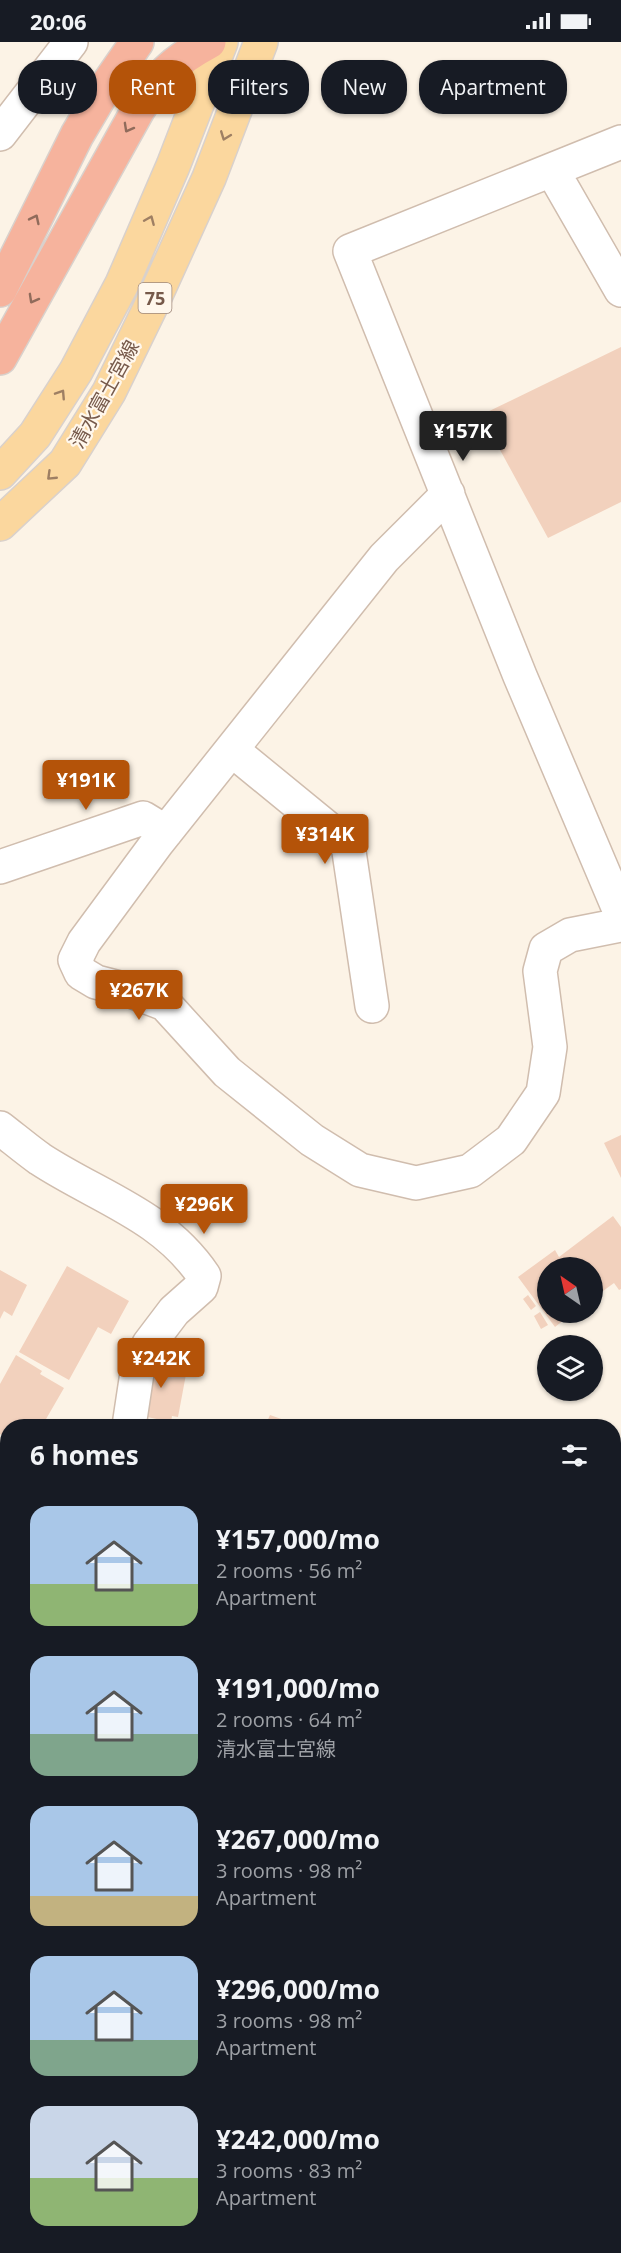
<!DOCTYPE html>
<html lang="en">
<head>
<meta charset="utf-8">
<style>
  body { margin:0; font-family:"Open Sans","Noto Sans JP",sans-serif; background:#242831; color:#f1f3f6; height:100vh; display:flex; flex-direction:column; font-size:22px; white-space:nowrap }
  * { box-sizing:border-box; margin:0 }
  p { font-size:20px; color:#9ea1a6 }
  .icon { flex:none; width:33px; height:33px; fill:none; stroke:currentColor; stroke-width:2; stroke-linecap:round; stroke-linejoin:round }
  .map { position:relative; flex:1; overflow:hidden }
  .sheet { position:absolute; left:0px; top:1377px; width:621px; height:834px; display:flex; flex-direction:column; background:#171b24; border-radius:24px 24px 0 0; box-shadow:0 2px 4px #0004 }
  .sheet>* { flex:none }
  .guide { position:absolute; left:18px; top:18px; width:585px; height:54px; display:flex; gap:12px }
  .needle { width:39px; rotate:326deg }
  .controls { position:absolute; left:537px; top:1215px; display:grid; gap:12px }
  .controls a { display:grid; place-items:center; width:66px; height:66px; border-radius:50%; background:#171b24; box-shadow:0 2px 4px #0004; font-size:30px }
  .price { position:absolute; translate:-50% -51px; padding:0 14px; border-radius:6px; background:#b45309; color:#fff; font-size:20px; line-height:39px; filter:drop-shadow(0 2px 3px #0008) }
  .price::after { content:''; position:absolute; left:50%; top:36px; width:18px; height:14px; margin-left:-9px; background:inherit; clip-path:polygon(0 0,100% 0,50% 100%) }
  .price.selected { background:#222; color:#fff }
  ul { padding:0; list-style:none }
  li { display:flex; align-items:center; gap:18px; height:150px; padding:0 30px }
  li span { display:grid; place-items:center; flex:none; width:168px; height:120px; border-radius:18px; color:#555 }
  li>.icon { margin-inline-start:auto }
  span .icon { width:72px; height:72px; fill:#fffc; stroke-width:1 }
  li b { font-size:26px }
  h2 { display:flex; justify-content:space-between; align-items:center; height:72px; padding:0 30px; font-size:26px }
  .pill { padding:0 21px; border-radius:24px; background:#171b24; box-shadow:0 2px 4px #0004; font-size:21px; line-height:54px }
  .pill.selected { background:#b45309; color:#fff }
  .status { display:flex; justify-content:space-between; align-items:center; height:42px; padding:0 30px; background:#171b24; direction:ltr }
  .status svg { height:16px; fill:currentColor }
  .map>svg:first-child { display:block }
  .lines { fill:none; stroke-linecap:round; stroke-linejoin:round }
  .river { stroke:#bae0e6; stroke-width:62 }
  .building { fill:#f2d1bd }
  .minor-casing { stroke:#d0bdae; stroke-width:36 }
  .primary-casing { stroke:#d9d1cc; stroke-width:36 }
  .motorway-casing { stroke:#d9d1cc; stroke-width:36 }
  .minor { stroke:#fff; stroke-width:33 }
  .primary { stroke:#fbd79e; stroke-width:33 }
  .motorway { stroke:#f6b39d; stroke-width:33 }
  .oneway { stroke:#906b5b }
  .oneway2 { stroke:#9e7f63 }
  .labels { text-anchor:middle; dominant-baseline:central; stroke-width:4.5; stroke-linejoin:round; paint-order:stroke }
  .shield { fill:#fff7ec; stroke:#9f887b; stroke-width:1.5 }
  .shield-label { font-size:18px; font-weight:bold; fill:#76594a }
  .street-label { font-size:20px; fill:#76594a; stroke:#fff7ec }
</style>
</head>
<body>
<div class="status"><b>20:06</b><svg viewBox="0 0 49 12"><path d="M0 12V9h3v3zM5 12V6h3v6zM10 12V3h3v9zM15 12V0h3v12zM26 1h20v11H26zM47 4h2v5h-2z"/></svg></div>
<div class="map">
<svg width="621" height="2211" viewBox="0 0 621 2211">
  <rect width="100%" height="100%" fill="#fcf3e6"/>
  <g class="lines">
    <path class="river" d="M0,1552L8,1557
      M614,2031L621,2038"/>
  </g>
  <path class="building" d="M621,305V460L548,496L481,373Z
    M621,1093V1136L604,1101Z
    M613,1174L621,1185V1247L619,1248L614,1241L592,1257V1226H548V1270H574L555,1285L518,1235L555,1208L559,1215Z
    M67,1224L129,1259L111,1292L98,1285L69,1338L19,1310Z
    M0,1228L27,1243L12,1274L4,1269L0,1277Z
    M528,1253L536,1264L531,1268L523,1257Z
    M540,1270L548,1283L541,1287L534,1274Z
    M149,1312L187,1320L185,1327H187L178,1375L172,1374L171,1380L133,1372Z
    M16,1313L42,1329L40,1332L64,1346L42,1384H8V1397L0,1392V1342Z
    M270,1373L301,1384H265Z
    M5,1435L8,1437V1463L0,1475V1444Z
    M0,1588L8,1592V1622L0,1639Z
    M614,1594L621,1599V1619L614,1630Z
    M0,1713L8,1717V1789L0,1803Z
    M614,1740L621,1747V1811L614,1819Z
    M3,1816L8,1819V1846L0,1842V1822Z
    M0,1857L8,1860V1912L0,1909Z
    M617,2188L621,2193V2211H587L597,2204H614V2190Z
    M539,2204H564L554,2211H546Z"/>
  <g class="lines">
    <defs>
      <path id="minor" d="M0,92L71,0
        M621,100L350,209L520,634L621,872
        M552,128L621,248
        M448,452L384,516L157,801L84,900L75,918L81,931L96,940L131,949L165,962L227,1030L312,1098L360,1128L416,1141L470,1129L511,1098L543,1051L550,1005L540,929L546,907L570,893L621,883
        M232,708L348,803L372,964
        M0,825L143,776L166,790
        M0,1086C13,1096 26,1107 40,1117C98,1155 163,1173 204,1234L201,1245L174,1269L149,1302L137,1331L129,1384
        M0,1422L8,1426
        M614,1929L621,1937
        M614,1977L621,1970"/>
      <path id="primary" d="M0,431L35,393L76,329L122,242L173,124L221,0
        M0,482L65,421L109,350L150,266L209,136L261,0
        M0,1660L8,1663
        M614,2146L621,2155"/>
      <path id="motorway" d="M0,248L77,93L103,49L137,0
        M0,316L138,68C160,33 172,20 209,0"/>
    </defs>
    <use href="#minor" class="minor-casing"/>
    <use href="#primary" class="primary-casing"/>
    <use href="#motorway" class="motorway-casing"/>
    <use href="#minor" class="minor"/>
    <use href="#primary" class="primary"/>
    <use href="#motorway" class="motorway"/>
  </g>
  <defs><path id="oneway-chevron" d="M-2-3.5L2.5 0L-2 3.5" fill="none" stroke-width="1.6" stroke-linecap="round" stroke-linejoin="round" transform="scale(1.5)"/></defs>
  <g class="oneway">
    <use href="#oneway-chevron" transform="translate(128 86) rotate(119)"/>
    <use href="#oneway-chevron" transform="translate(35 177) rotate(-64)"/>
    <use href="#oneway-chevron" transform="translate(33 257) rotate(119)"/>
  </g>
  <g class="oneway2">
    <use href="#oneway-chevron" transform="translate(225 94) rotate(111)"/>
    <use href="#oneway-chevron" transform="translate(150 178) rotate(-67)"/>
    <use href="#oneway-chevron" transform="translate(61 352) rotate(-57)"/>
    <use href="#oneway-chevron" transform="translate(51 434) rotate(136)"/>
  </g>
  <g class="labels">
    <rect class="shield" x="138.5" y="241" width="33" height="30" rx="4.5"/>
    <g class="shield-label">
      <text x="155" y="256">75</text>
    </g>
    <g class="street-label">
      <text transform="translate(104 352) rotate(-61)">清水富士宮線</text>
    </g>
  </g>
</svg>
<div class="controls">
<a><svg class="needle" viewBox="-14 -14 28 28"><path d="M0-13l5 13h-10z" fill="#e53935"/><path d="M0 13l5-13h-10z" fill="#9ea1a6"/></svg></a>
<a><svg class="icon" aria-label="layers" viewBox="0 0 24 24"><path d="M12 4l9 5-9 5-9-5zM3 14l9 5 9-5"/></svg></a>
</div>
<b class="price selected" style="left:463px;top:420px">¥157K</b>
<b class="price" style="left:86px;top:769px">¥191K</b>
<b class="price" style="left:325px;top:823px">¥314K</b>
<b class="price" style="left:139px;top:979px">¥267K</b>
<b class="price" style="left:204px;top:1193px">¥296K</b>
<b class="price" style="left:161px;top:1347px">¥242K</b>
<div class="guide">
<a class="pill">Buy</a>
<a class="pill selected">Rent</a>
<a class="pill">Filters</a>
<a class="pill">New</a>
<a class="pill">Apartment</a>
</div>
<section class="sheet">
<h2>6 homes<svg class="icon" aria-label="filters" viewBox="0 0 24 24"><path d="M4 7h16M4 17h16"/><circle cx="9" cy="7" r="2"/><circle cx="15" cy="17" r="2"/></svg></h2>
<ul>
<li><span style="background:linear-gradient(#a9c7e8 65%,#8fb573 0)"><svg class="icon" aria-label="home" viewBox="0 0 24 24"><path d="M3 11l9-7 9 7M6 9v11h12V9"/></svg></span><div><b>¥157,000/mo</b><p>2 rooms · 56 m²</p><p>Apartment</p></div></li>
<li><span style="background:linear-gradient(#a9c7e8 65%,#7fa58c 0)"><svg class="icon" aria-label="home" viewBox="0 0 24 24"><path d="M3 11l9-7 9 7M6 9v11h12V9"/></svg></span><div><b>¥191,000/mo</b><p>2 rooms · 64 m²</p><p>清水富士宮線</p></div></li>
<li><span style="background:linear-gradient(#a9c7e8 75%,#c2b280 0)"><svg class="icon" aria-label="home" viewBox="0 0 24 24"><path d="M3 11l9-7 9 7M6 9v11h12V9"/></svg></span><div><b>¥267,000/mo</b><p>3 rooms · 98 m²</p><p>Apartment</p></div></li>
<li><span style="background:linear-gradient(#a9c7e8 70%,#7fa58c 0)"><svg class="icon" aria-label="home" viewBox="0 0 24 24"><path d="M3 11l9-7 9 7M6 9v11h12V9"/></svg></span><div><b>¥296,000/mo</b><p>3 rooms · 98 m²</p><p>Apartment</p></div></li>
<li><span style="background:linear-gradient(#c9d6e8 60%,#8fb573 0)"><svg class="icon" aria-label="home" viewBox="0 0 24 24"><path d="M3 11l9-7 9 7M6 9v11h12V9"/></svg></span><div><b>¥242,000/mo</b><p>3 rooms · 83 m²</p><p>Apartment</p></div></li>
</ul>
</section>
</div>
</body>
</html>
